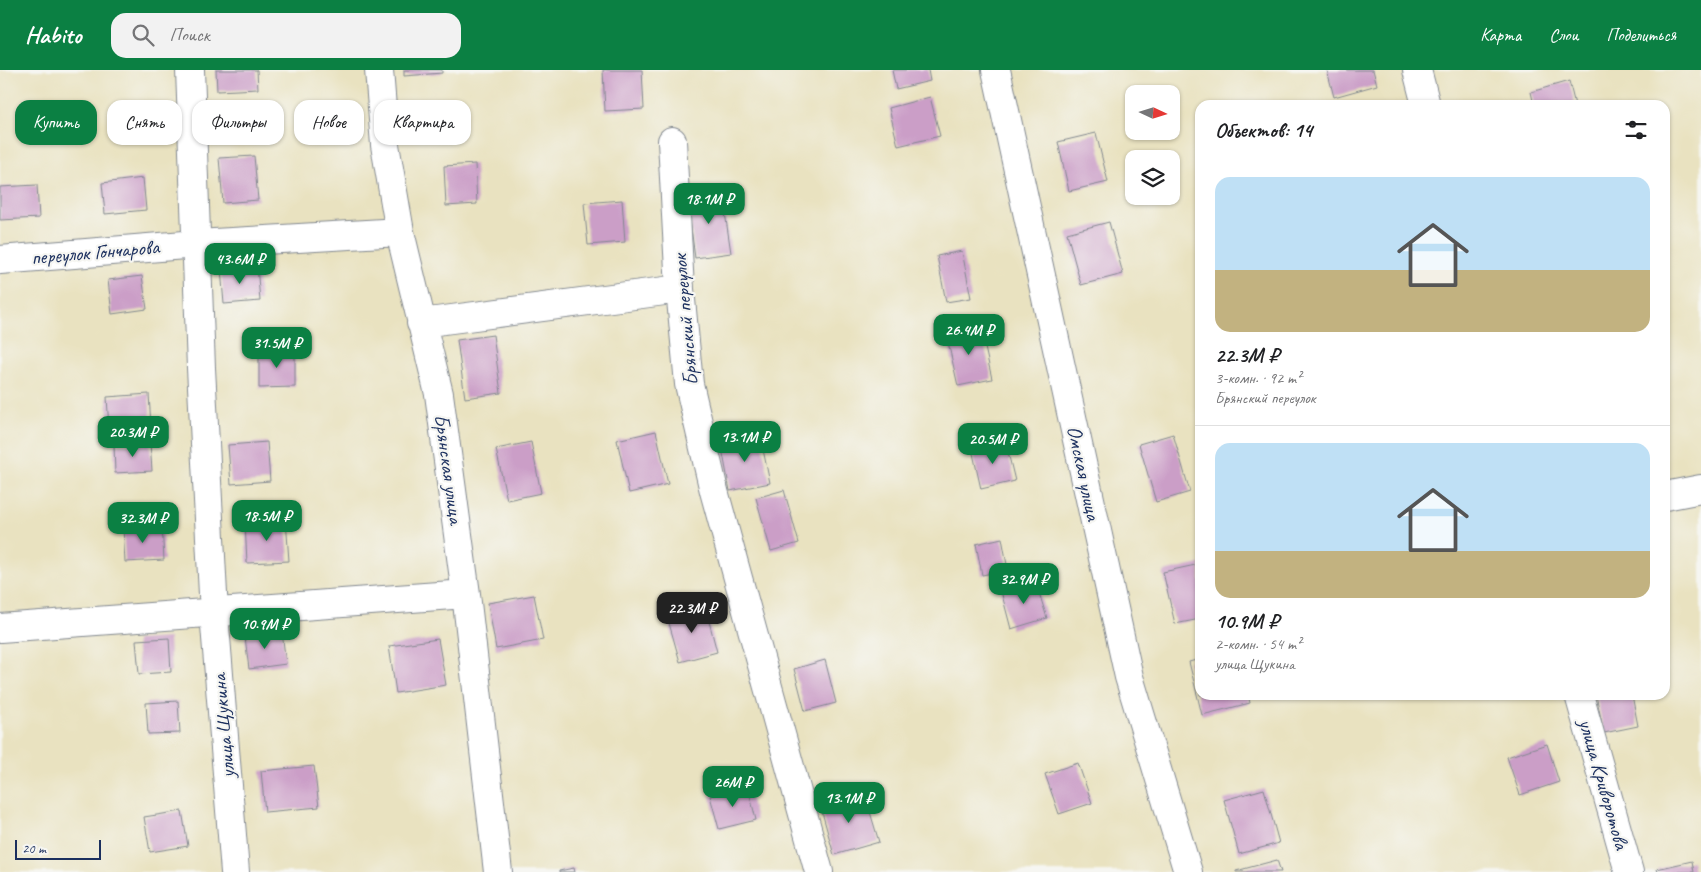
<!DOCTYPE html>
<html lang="ru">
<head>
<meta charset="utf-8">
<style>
  body { margin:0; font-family:Caveat,sans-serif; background:#f2f2f2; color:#202124; height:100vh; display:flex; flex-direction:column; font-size:19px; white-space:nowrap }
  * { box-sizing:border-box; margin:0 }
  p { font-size:16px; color:#757577 }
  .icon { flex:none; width:28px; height:28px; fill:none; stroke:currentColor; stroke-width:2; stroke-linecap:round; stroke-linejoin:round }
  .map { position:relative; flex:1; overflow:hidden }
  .panel { position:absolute; left:1195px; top:30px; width:475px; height:600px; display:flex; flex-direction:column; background:#fff; border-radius:15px; box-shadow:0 1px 4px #0004 }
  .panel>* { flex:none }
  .guide { position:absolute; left:15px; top:30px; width:475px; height:45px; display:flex; gap:10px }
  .needle { width:32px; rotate:94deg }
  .tools { position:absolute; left:1125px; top:15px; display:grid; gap:10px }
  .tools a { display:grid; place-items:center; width:55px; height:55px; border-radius:10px; background:#fff; box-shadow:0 1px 4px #0004; font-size:25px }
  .scale { position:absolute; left:15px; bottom:12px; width:86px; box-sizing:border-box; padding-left:5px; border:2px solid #1b2f5e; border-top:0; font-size:14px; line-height:18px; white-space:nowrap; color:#1b2f5e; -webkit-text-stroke:4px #f6f6f2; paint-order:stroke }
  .price { position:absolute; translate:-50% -42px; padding:0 11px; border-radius:10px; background:#0b8043; color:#fff; font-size:16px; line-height:32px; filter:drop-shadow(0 1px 2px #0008) }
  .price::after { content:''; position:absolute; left:50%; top:30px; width:15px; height:11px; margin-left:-8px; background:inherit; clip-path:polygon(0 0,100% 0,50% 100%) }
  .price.on { background:#222; color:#fff }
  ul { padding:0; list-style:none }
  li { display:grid; align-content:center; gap:10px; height:265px; padding:0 20px }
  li+li { border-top:1px solid #e0e0e0 }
  li span { display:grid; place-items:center; height:155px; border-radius:15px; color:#555 }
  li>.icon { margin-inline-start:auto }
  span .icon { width:90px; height:90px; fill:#fffc; stroke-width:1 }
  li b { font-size:21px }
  h2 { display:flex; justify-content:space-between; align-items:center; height:60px; padding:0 20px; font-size:21px }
  .tag { padding:0 18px; border-radius:15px; background:#fff; box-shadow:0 1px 4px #0004; font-size:18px; line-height:45px }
  .tag.on { background:#0b8043; color:#fff }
  header { display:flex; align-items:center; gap:30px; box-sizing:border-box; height:70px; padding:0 25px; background:#0b8043; color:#fff }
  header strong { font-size:24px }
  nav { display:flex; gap:28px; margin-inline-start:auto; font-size:18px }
  .search { width:350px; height:45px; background:#f2f2f2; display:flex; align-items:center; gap:12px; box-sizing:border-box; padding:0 18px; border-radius:15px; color:#757577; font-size:19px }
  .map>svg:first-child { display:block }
  .building { fill:#cb9ec7 }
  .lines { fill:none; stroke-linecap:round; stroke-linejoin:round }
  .street-casing { stroke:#82888f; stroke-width:30 }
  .street { stroke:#fff; stroke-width:28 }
  .labels { text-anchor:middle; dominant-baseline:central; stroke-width:4.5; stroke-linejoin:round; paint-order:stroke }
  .street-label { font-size:21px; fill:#1b2f5e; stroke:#f6f6f2 }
</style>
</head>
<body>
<header>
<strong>Habito</strong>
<div class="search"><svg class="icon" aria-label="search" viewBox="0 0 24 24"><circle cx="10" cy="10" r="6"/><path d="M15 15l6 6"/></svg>Поиск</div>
<nav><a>Карта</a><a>Слои</a><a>Поделиться</a></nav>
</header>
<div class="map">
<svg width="1701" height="802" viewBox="0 0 1701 802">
  <rect width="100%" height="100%" fill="#f6f6f2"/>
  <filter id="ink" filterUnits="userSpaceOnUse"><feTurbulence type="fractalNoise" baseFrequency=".02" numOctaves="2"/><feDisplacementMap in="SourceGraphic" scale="10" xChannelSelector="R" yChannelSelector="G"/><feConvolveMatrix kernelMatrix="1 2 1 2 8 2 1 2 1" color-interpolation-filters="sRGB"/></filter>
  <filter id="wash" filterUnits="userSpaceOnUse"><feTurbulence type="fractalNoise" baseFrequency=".0096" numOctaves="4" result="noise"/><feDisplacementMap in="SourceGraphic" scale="20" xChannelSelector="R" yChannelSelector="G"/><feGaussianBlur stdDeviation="1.12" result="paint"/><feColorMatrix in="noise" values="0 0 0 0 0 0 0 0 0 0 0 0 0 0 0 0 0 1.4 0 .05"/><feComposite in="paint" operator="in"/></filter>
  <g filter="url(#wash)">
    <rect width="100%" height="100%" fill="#e9e2c0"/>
    <g id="blocks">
      <path class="building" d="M216,0H257L258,19L217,21Z
        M404,0H442V3L404,6Z
        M603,0H642L644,39L605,41Z
        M892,0H928L930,11L896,19Z
        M1327,0H1373L1377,15L1334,27Z
        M1569,11L1575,35H1534L1531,22Z
        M930,27L940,66L898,76L889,38Z
        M1096,63L1108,112L1069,121L1058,72Z
        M254,86L258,130L223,133L219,88Z
        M475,94L477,134L446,136L444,96Z
        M143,108L146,140L105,144L102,113Z
        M37,115L39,148L0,150V117Z
        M722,122L731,183L695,188L687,127Z
        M622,130L625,172L588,175L584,133Z
        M1109,152L1123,204L1081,215L1067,163Z
        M962,181L971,228L946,232L937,186Z
        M257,196L260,231L224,234L221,199Z
        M142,206L147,239L112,244L108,210Z
        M980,255L992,309L958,316L946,263Z
        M493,265L501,323L465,328L457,270Z
        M259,280H295V317L259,318Z
        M149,324L151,356L109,359L107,327Z
        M656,361L668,414L629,423L617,370Z
        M1173,364L1190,422L1156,432L1139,374Z
        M760,365L770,413L730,421L721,373Z
        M1005,370L1015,411L981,419L972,379Z
        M150,372L152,401L115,403L114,375Z
        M267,372L270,411L231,414L228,375Z
        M531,372L541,423L507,430L496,379Z
        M784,420L799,473L771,481L756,428Z
        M286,450L289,491L247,493L245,452Z
        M162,456L164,490L125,492L123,458Z
        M1002,468L1008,500L982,505L976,474Z
        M1200,494V549L1175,554L1163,502Z
        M1035,510L1047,548L1011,559L1001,521Z
        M534,525L543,570L496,579L488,533Z
        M705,536L717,582L680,592L667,546Z
        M282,562L286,594L249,599L245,567Z
        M169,568L171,602L139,604L136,570Z
        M438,569L446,615L396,623L389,576Z
        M1200,589V625H1248L1250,633L1202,645L1189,592Z
        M825,590L836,633L805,641L794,599Z
        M1596,625H1632L1638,656L1604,663Z
        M178,631L180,663L148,664L146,633Z
        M1547,674L1559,712L1520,725L1507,687Z
        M1078,693L1092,733L1059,744L1045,704Z
        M314,696L319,737L265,742L261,701Z
        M748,717L756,750L719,759L710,726Z
        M1264,719L1279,773L1239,784L1224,730Z
        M864,722L879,772L834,785L820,735Z
        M182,741L188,776L150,782L144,747Z
        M1277,790L1281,802H1236V801Z
        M1692,791L1694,802H1658L1657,799Z
        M574,798L575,802H559V801Z"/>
    </g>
  </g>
  <g filter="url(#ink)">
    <use href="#blocks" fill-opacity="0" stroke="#82888f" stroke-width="1"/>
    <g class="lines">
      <defs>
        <path id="street" d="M190,0L201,298L214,543L235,802
          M379,0L385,75L400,162L439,324L466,524L498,802
          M996,0L1129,607L1188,802
          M1417,0L1426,35
          M672,71L680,219L689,314L714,421L819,802
          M0,190L197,174L400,162
          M421,253L680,219
          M1665,426L1701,419
          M0,558L466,524
          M1579,625L1629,802"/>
      </defs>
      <use href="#street" class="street-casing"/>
      <use href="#street" class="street"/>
    </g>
  </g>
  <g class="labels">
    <g class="street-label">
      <text transform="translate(95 182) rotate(-5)">переулок Гончарова</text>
      <text transform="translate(685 250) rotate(-95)">Брянский переулок</text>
      <text transform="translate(449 399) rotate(82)">Брянская улица</text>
      <text transform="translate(1084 403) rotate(78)">Омская улица</text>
      <text transform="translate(223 656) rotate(-95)">улица Щукина</text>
      <text transform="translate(1604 714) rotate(74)">улица Криворотова</text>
    </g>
  </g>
</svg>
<div class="tools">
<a><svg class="needle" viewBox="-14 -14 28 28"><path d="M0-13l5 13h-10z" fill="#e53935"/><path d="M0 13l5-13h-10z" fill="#757577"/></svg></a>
<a><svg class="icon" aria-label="layers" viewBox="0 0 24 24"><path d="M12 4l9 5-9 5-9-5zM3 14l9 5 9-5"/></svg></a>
</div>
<div class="scale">20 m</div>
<b class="price" style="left:709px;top:155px">18.1M ₽</b>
<b class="price" style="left:240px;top:215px">43.6M ₽</b>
<b class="price" style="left:969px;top:286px">26.4M ₽</b>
<b class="price" style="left:277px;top:299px">31.5M ₽</b>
<b class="price" style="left:133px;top:388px">20.3M ₽</b>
<b class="price" style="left:745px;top:393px">13.1M ₽</b>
<b class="price" style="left:993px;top:395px">20.5M ₽</b>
<b class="price" style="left:267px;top:472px">18.5M ₽</b>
<b class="price" style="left:143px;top:474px">32.3M ₽</b>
<b class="price" style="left:1024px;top:535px">32.9M ₽</b>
<b class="price on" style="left:692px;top:564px">22.3M ₽</b>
<b class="price" style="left:265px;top:580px">10.9M ₽</b>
<b class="price" style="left:733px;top:738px">26M ₽</b>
<b class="price" style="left:849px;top:754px">13.1M ₽</b>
<div class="guide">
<a class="tag on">Купить</a>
<a class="tag">Снять</a>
<a class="tag">Фильтры</a>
<a class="tag">Новое</a>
<a class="tag">Квартира</a>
</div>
<section class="panel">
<h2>Объектов: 14<svg class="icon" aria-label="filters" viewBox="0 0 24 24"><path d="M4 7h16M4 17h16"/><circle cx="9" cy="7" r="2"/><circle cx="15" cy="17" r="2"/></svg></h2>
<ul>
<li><span style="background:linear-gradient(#bfe0f5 60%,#c2b280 0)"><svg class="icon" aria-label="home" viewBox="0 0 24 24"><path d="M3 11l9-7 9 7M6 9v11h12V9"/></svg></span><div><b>22.3M ₽</b><p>3-комн. · 92 m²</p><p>Брянский переулок</p></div></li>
<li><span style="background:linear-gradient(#bfe0f5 70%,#c2b280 0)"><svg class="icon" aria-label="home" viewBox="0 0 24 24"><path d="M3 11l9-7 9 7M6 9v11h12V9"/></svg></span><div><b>10.9M ₽</b><p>2-комн. · 54 m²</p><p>улица Щукина</p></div></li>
</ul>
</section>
</div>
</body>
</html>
